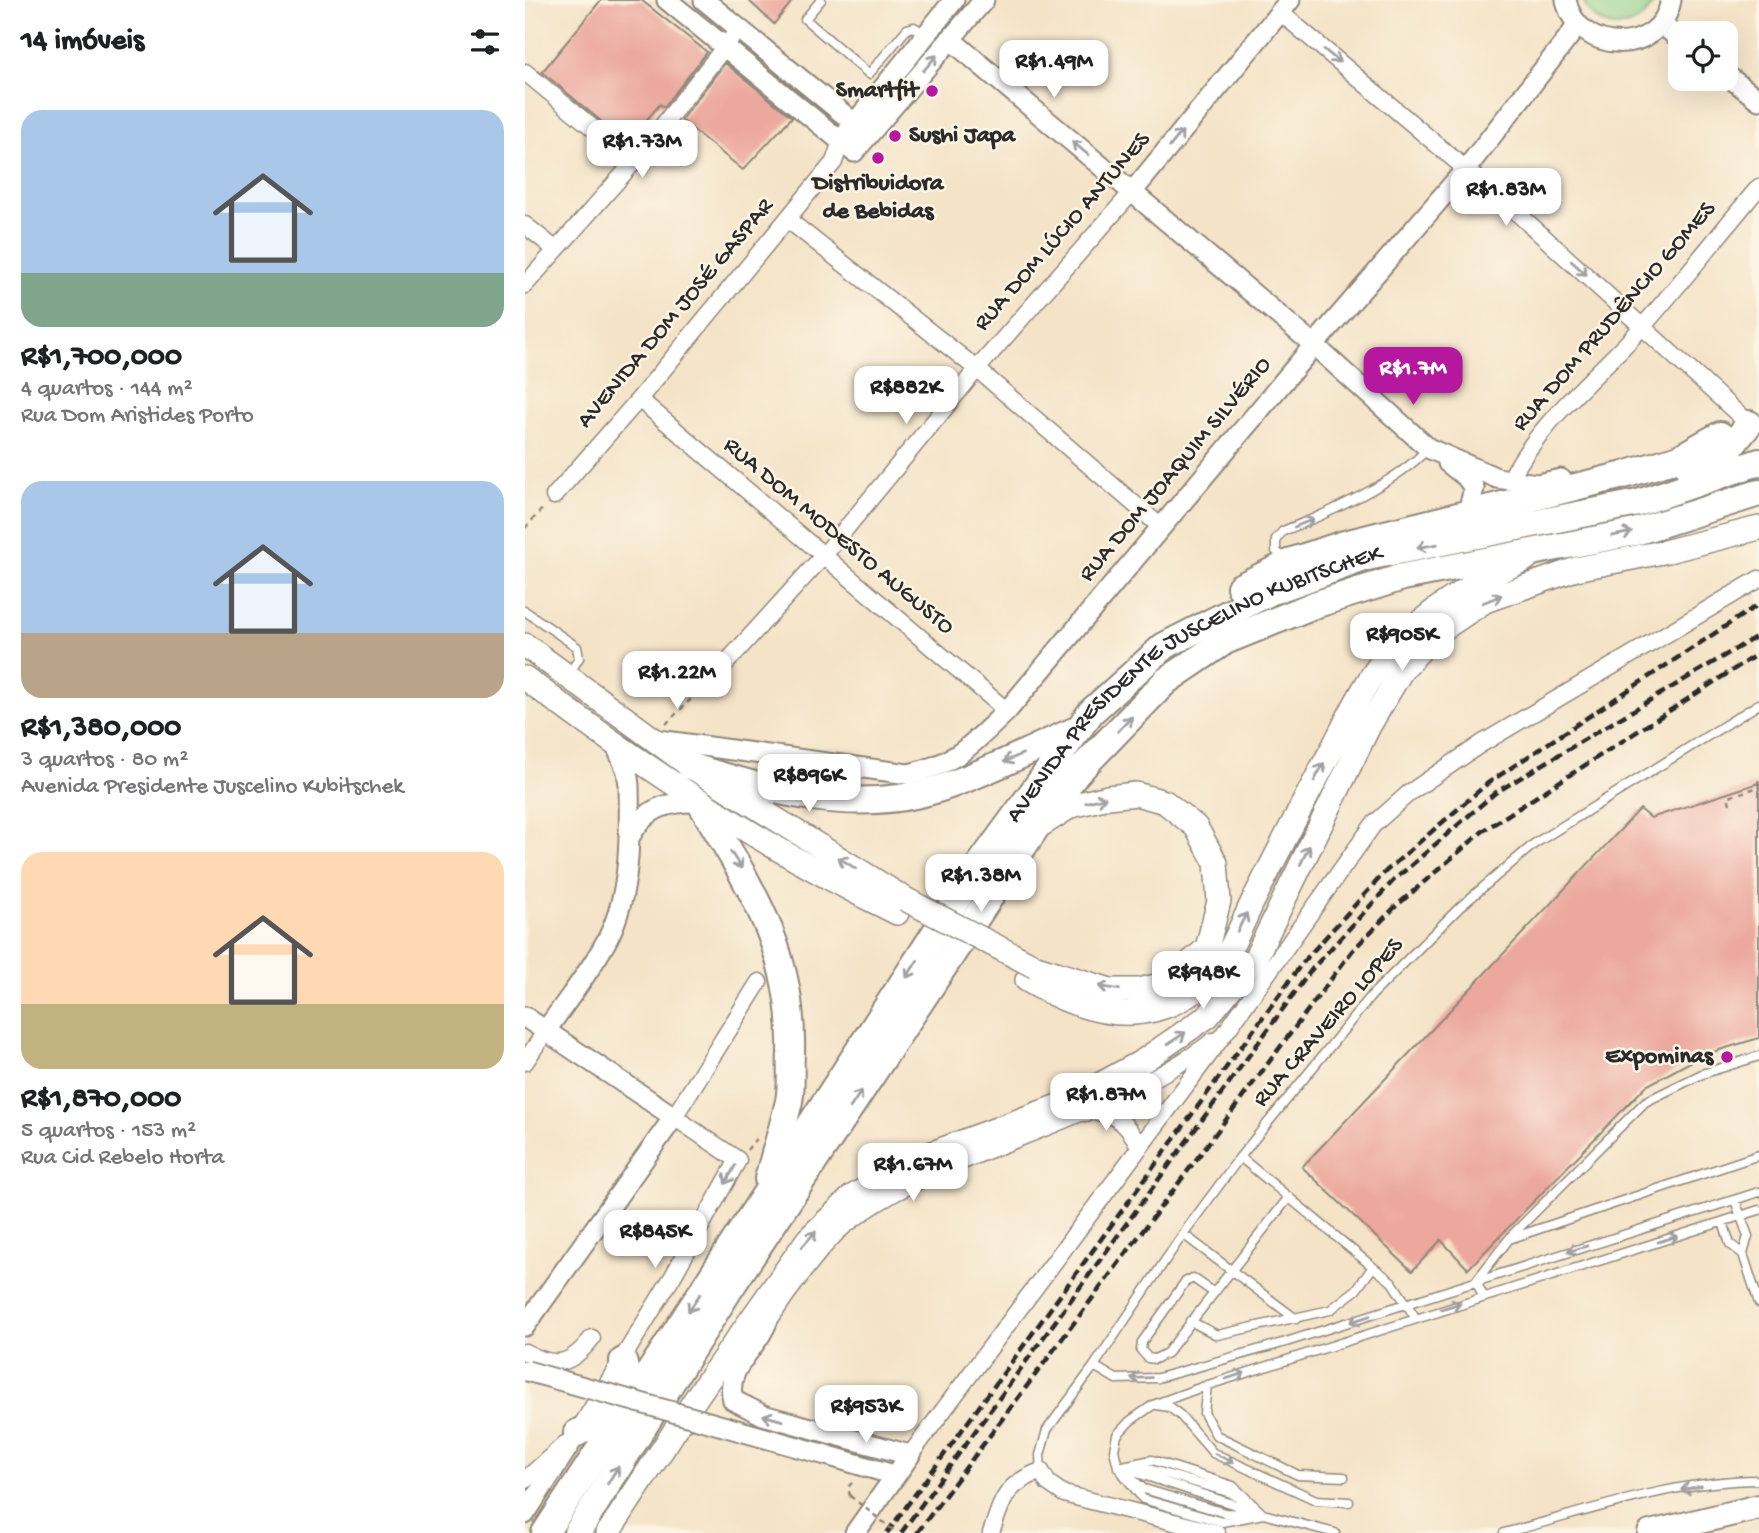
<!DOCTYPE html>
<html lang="pt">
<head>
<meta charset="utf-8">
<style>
  body { margin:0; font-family:"Gochi Hand",sans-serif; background:#f6f6f6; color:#202124; height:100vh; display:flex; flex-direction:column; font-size:26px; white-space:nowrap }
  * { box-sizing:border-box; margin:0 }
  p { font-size:23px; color:#757577 }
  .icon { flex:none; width:38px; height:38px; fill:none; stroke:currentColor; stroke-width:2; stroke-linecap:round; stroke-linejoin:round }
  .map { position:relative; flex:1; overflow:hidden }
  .sheet { display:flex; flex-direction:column; background:#fff; width:525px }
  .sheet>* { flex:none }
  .tools { position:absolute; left:1143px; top:21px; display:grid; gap:14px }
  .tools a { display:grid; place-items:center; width:70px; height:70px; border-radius:14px; background:#fff; box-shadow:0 7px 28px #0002; font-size:35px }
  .price { position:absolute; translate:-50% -60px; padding:0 16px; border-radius:14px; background:#fff; color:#222; font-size:23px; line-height:46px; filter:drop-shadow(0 2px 4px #0008) }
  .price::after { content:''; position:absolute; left:50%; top:42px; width:21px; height:16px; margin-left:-10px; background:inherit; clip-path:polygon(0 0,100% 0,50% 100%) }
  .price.current { background:#b5179e; color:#fff }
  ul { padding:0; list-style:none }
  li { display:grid; align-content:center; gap:14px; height:371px; padding:0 21px }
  li span { display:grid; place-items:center; height:217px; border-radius:21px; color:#555 }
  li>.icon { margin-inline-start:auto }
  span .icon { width:126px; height:126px; fill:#fffc; stroke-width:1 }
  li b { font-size:30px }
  h2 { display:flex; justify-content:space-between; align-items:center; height:84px; padding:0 21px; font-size:30px }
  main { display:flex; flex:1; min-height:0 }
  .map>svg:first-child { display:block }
  .green { fill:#8cce86; stroke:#5c7c58; stroke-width:2 }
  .building { fill:#eca79e }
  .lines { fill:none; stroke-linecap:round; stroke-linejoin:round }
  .service-casing { stroke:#908779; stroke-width:11 }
  .minor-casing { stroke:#908779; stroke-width:19 }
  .tertiary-casing { stroke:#908779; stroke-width:23 }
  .secondary-casing { stroke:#908779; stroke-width:26 }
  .primary-casing { stroke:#908779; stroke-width:28 }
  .trunk-casing { stroke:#908779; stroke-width:30 }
  .path { stroke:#908779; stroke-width:2.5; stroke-dasharray:5 5; stroke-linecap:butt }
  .service { stroke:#fff; stroke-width:8 }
  .minor { stroke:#fff; stroke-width:16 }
  .tertiary { stroke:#fff; stroke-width:19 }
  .secondary { stroke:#fff; stroke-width:23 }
  .primary { stroke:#fff; stroke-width:24 }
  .trunk { stroke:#fff; stroke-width:26 }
  .rail { stroke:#2b2b2b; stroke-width:4.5; stroke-dasharray:10 5; stroke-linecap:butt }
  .tertiary-bridge-casing { stroke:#908779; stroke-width:23; stroke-linecap:butt }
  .secondary-bridge-casing { stroke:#908779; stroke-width:26; stroke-linecap:butt }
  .path-bridge { stroke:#908779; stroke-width:2.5; stroke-dasharray:5 5; stroke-linecap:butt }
  .tertiary-bridge { stroke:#fff; stroke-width:19 }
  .secondary-bridge { stroke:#fff; stroke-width:23 }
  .oneway { stroke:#a0a0a0 }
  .poi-dot { fill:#b5179e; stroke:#fcf5e5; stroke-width:2.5 }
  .labels { text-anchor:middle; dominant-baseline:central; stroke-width:5; stroke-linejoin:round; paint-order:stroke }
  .poi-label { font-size:24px; font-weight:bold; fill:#2b2b2b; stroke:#fcf5e5; text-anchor:end }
  .street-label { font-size:24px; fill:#2b2b2b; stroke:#fcf5e5 }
</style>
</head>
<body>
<main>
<section class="sheet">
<h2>14 imóveis<svg class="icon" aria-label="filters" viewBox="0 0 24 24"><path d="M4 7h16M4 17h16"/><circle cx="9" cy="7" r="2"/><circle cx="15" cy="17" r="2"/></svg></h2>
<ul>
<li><span style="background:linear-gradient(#a9c7e8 75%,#7fa58c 0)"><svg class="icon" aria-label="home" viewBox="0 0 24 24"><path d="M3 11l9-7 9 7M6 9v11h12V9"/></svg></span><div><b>R$1,700,000</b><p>4 quartos · 144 m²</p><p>Rua Dom Aristides Porto</p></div></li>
<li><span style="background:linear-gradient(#a9c7e8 70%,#b9a48a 0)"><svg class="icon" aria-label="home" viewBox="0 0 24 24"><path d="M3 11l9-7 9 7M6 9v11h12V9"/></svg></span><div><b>R$1,380,000</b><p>3 quartos · 80 m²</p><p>Avenida Presidente Juscelino Kubitschek</p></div></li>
<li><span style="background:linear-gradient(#ffd9b3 70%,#c2b280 0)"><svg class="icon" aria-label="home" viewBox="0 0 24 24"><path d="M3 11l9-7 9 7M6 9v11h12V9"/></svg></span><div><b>R$1,870,000</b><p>5 quartos · 153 m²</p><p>Rua Cid Rebelo Horta</p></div></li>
</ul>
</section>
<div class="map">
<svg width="1234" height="1533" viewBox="0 0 1234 1533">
  <rect width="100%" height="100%" fill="#fcf5e5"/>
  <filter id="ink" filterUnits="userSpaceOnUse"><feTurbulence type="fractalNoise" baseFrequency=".0143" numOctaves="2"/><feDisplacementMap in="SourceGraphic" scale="14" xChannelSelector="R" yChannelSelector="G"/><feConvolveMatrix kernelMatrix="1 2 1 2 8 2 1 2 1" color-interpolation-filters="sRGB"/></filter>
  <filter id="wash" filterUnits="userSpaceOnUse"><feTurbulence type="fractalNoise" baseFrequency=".00686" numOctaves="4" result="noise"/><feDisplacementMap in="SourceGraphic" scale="28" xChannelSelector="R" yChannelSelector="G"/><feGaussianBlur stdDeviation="1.57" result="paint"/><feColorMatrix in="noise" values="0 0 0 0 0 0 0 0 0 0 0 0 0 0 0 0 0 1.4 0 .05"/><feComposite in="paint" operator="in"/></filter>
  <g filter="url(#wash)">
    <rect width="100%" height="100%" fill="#f4e3c7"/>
    <path class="green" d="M1058,0H1129C1117,35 1070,35 1058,0Z"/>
    <g id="blocks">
      <path class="building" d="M76,0H116L182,52L139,107L135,104L102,143L17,72Z
        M223,0H268L249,24Z
        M200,63L267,117L218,170L156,120Z
        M1234,783V1038L1178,1055L1121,1086L943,1269L916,1240L887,1271L777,1167L1115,809L1126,818Z"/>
    </g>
  </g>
  <g filter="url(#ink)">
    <use href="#blocks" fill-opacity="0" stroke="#908779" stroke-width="2"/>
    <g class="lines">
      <defs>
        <path id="service" d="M296,0L280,19L344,74L382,29L389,27L401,34
          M760,559L751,551V539L758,531C798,516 875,481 903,448
          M0,611L52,647L54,658L44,674
          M1198,1222L1205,1244L1218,1254L1223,1236L1210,1200
          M658,1234L771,1319
          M986,1236L1120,1102L1177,1074L1234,1056
          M1218,1254L1234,1303
          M848,1267L867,1282L890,1317
          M688,1292L668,1278L660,1282L617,1342L616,1350L623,1358L630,1359L642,1353L764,1197
          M958,1296L951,1281L984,1239L1234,1155
          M665,1321L692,1335L805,1310L831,1290L848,1267L715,1157
          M569,1366L591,1379L633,1378L761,1342L1234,1192
          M682,1385L679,1413L691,1435L773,1475L819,1477
          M631,1405L644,1407L655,1415L688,1453L791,1500L824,1502
          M593,1467L627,1460L708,1486L738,1514L697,1522L618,1499L593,1467L589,1450L592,1435L605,1421L628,1405L677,1387L1234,1210
          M593,1467L624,1469L706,1493L738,1514L700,1513L619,1489Z
          M516,1471L515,1455L522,1430L569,1366L658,1234L715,1157L847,995L935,907L1009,844L1234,704
          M606,1471L738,1514L810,1533
          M979,1533C1061,1512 1149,1480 1234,1480"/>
        <path id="minor" d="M755,12L989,210L1224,424
          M0,72L109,162
          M262,219L452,369L636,527
          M0,225L30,249
          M0,285L109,162L213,30
          M114,399L482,711
          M985,480C1015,420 1074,375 1118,326C1158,281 1195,233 1234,187
          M29,496L114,399L309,162L316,141
          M181,685L300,554L452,369L608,191
          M0,1062L20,1032
          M560,1113C587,1108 603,1124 614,1146
          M243,1322C261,1294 298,1242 323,1223C364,1191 411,1172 459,1152C536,1121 621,1091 688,1041
          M0,1352C31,1369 46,1365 67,1338
          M55,1428L148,1276L213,1160L149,1117L234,982
          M385,1455L703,1029L848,825L884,793L956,744L1234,579
          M0,1480L40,1444
          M466,1533C478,1499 479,1485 516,1471L523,1483L539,1494L692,1533"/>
        <path id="tertiary" d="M142,0L329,152L459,0
          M179,0L344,135
          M1041,0C1052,55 1136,58 1146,0
          M1136,24L1155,39
          M425,39L789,345L903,448L972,478L1012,484L1036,479
          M1200,74L1234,100
          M322,133L429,0
          M608,191L765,0
          M923,463L941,477L949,488L943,512
          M126,739L383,774C432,764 447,744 482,711L789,345L941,169L1053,25
          M104,838C120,808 142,801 175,802
          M0,1017L149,1117L0,1326
          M20,1032C41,1001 66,971 83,938C106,893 105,835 104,785L102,771L91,746
          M244,1294C243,1302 245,1314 242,1322C232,1350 199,1367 208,1400L238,1415L385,1455L330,1533
          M301,1455L369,1475
          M0,1514L52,1433"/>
        <path id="secondary" d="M0,645L165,766L380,899
          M0,678C118,767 239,848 372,913
          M511,967L585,990H614L640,984L682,948L694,901L691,863L671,827L640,802L611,794L583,797L546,806L516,825
          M502,980C561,1015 621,1031 679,984C703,964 716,924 730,897C755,848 780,799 806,751C821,723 834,693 853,667C892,615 943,585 1001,559
          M83,1533L175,1392L283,1239L327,1197L389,1160L541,1103L618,1061L683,1016L730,959L844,726L877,670L909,635L960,601L1051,569L1143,551L1234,528"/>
        <path id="primary" d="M1125,1533L1234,1507"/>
        <g id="trunk">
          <path d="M1165,472L1197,458L1224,424"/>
          <path d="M715,587L770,560L819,544L1099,475L1154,458L1195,435"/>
          <path d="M165,766C245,792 333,816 416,788C461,773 505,750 549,731"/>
          <path d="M175,802C225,886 269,951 266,1053C265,1069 267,1086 264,1101C258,1127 250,1153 243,1179"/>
          <path d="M98,1361L107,1396"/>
          <path d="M52,1433L96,1410"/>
          <path id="s1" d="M20,1533L453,867L566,712L639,646L747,591L842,557L1113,503L1234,462"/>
          <path d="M52,1533L204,1290L510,829L552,773L641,681L700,641L789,605L878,577L1110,532L1234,493"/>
        </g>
      </defs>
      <use href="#service" class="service-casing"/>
      <use href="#minor" class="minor-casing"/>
      <use href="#tertiary" class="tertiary-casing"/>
      <use href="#secondary" class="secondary-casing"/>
      <use href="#primary" class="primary-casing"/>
      <use href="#trunk" class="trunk-casing"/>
      <path class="path" d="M0,528L20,506
        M141,724L171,694
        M1205,804L1203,797L1231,788L1234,780
        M222,1150L233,1136
        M325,1496L323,1487L329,1481"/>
      <use href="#service" class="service"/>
      <use href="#minor" class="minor"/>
      <use href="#tertiary" class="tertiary"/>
      <use href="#secondary" class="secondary"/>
      <use href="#primary" class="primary"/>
      <use href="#trunk" class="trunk"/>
      <path class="rail" d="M362,1533L778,962L861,871L963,783L1234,604
        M376,1533L787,969L869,880L970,793L1234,635
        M392,1533L827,951L870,907L958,831L1234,653"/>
      <defs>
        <path id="tertiary-bridge" d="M2,1371L301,1455"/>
        <path id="secondary-bridge" d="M380,899L511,967"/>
      </defs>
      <use href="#tertiary-bridge" class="tertiary-bridge-casing"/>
      <use href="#secondary-bridge" class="secondary-bridge-casing"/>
      <path class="path-bridge" d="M325,1496L372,1533"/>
      <use href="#tertiary-bridge" class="tertiary-bridge"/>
      <use href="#secondary-bridge" class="secondary-bridge"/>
    </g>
    <defs><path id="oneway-shaft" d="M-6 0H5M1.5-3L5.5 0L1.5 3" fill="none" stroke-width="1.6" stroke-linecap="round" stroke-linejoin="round" transform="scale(1.75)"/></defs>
    <g class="oneway">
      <use href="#oneway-shaft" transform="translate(807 56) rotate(40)"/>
      <use href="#oneway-shaft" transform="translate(405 63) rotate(-50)"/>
      <use href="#oneway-shaft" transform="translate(651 139) rotate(-51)"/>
      <use href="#oneway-shaft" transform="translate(555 148) rotate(-140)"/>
      <use href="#oneway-shaft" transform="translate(1054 268) rotate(42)"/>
      <use href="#oneway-shaft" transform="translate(779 523) rotate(-22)"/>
      <use href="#oneway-shaft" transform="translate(1097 534) rotate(-11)"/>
      <use href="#oneway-shaft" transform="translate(902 546) rotate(170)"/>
      <use href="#oneway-shaft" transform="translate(967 599) rotate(-22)"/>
      <use href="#oneway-shaft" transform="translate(600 724) rotate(-46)"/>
      <use href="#oneway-shaft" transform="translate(488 758) rotate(156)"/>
      <use href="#oneway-shaft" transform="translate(794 772) rotate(-62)"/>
      <use href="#oneway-shaft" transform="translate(571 800) rotate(-15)"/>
      <use href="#oneway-shaft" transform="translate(780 855) rotate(-64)"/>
      <use href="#oneway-shaft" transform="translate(211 860) rotate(56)"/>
      <use href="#oneway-shaft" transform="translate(322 863) rotate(-148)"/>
      <use href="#oneway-shaft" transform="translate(717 922) rotate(-63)"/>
      <use href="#oneway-shaft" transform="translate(387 969) rotate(123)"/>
      <use href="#oneway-shaft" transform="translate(584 988) rotate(-171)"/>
      <use href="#oneway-shaft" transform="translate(652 1038) rotate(-34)"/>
      <use href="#oneway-shaft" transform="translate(331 1099) rotate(-56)"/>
      <use href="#oneway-shaft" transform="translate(205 1175) rotate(119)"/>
      <use href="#oneway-shaft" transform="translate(284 1239) rotate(-49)"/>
      <use href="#oneway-shaft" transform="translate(1143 1239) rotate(-17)"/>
      <use href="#oneway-shaft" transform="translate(1052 1249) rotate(163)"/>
      <use href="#oneway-shaft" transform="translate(169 1303) rotate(124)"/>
      <use href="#oneway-shaft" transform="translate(926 1306) rotate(-17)"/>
      <use href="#oneway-shaft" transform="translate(835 1319) rotate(162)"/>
      <use href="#oneway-shaft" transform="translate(710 1376) rotate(-18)"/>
      <use href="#oneway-shaft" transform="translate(616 1378) rotate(178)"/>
      <use href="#oneway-shaft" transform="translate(248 1418) rotate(-164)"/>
      <use href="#oneway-shaft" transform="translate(699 1458) rotate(25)"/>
      <use href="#oneway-shaft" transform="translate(88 1475) rotate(-58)"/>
      <use href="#oneway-shaft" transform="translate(1166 1488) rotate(169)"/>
    </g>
  </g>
  <g class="poi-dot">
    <circle cx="407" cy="91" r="7"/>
    <circle cx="370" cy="136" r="7"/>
    <circle cx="353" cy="158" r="7"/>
    <circle cx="1202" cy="1057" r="7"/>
  </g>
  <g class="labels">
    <g class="poi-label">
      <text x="393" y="91">Smartfit</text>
      <text x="384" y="136" text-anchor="start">Sushi Japa</text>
      <text x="353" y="184" text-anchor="middle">Distribuidora<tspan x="353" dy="28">de Bebidas</tspan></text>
      <text x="1188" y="1057">Expominas</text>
    </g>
    <g class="street-label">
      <text transform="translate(538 232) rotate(-49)">RUA DOM LÚCIO ANTUNES</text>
      <text transform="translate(151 314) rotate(-50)">AVENIDA DOM JOSÉ GASPAR</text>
      <text transform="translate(1090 317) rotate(-49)">RUA DOM PRUDÊNCIO GOMES</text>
      <text transform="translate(651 470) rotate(-50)">RUA DOM JOAQUIM SILVÉRIO</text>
      <text transform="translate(313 537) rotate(40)">RUA DOM MODESTO AUGUSTO</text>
      <text stroke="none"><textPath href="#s1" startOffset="1087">AVENIDA PRESIDENTE JUSCELINO KUBITSCHEK</textPath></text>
      <text transform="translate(804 1023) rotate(-49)">RUA CRAVEIRO LOPES</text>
    </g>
  </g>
</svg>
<div class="tools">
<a><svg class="icon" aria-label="locate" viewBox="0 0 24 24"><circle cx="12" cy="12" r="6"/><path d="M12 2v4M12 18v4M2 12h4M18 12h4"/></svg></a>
</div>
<b class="price" style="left:529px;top:100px">R$1.49M</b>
<b class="price" style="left:117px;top:180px">R$1.73M</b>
<b class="price" style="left:981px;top:228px">R$1.83M</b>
<b class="price current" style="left:888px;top:407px">R$1.7M</b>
<b class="price" style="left:381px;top:426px">R$882K</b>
<b class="price" style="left:877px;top:673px">R$905K</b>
<b class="price" style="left:152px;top:711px">R$1.22M</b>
<b class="price" style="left:284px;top:814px">R$896K</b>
<b class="price" style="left:456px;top:914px">R$1.38M</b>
<b class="price" style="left:678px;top:1011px">R$948K</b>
<b class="price" style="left:581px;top:1133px">R$1.87M</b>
<b class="price" style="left:388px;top:1203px">R$1.67M</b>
<b class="price" style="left:130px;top:1270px">R$845K</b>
<b class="price" style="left:341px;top:1445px">R$953K</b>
</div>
</main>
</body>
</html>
